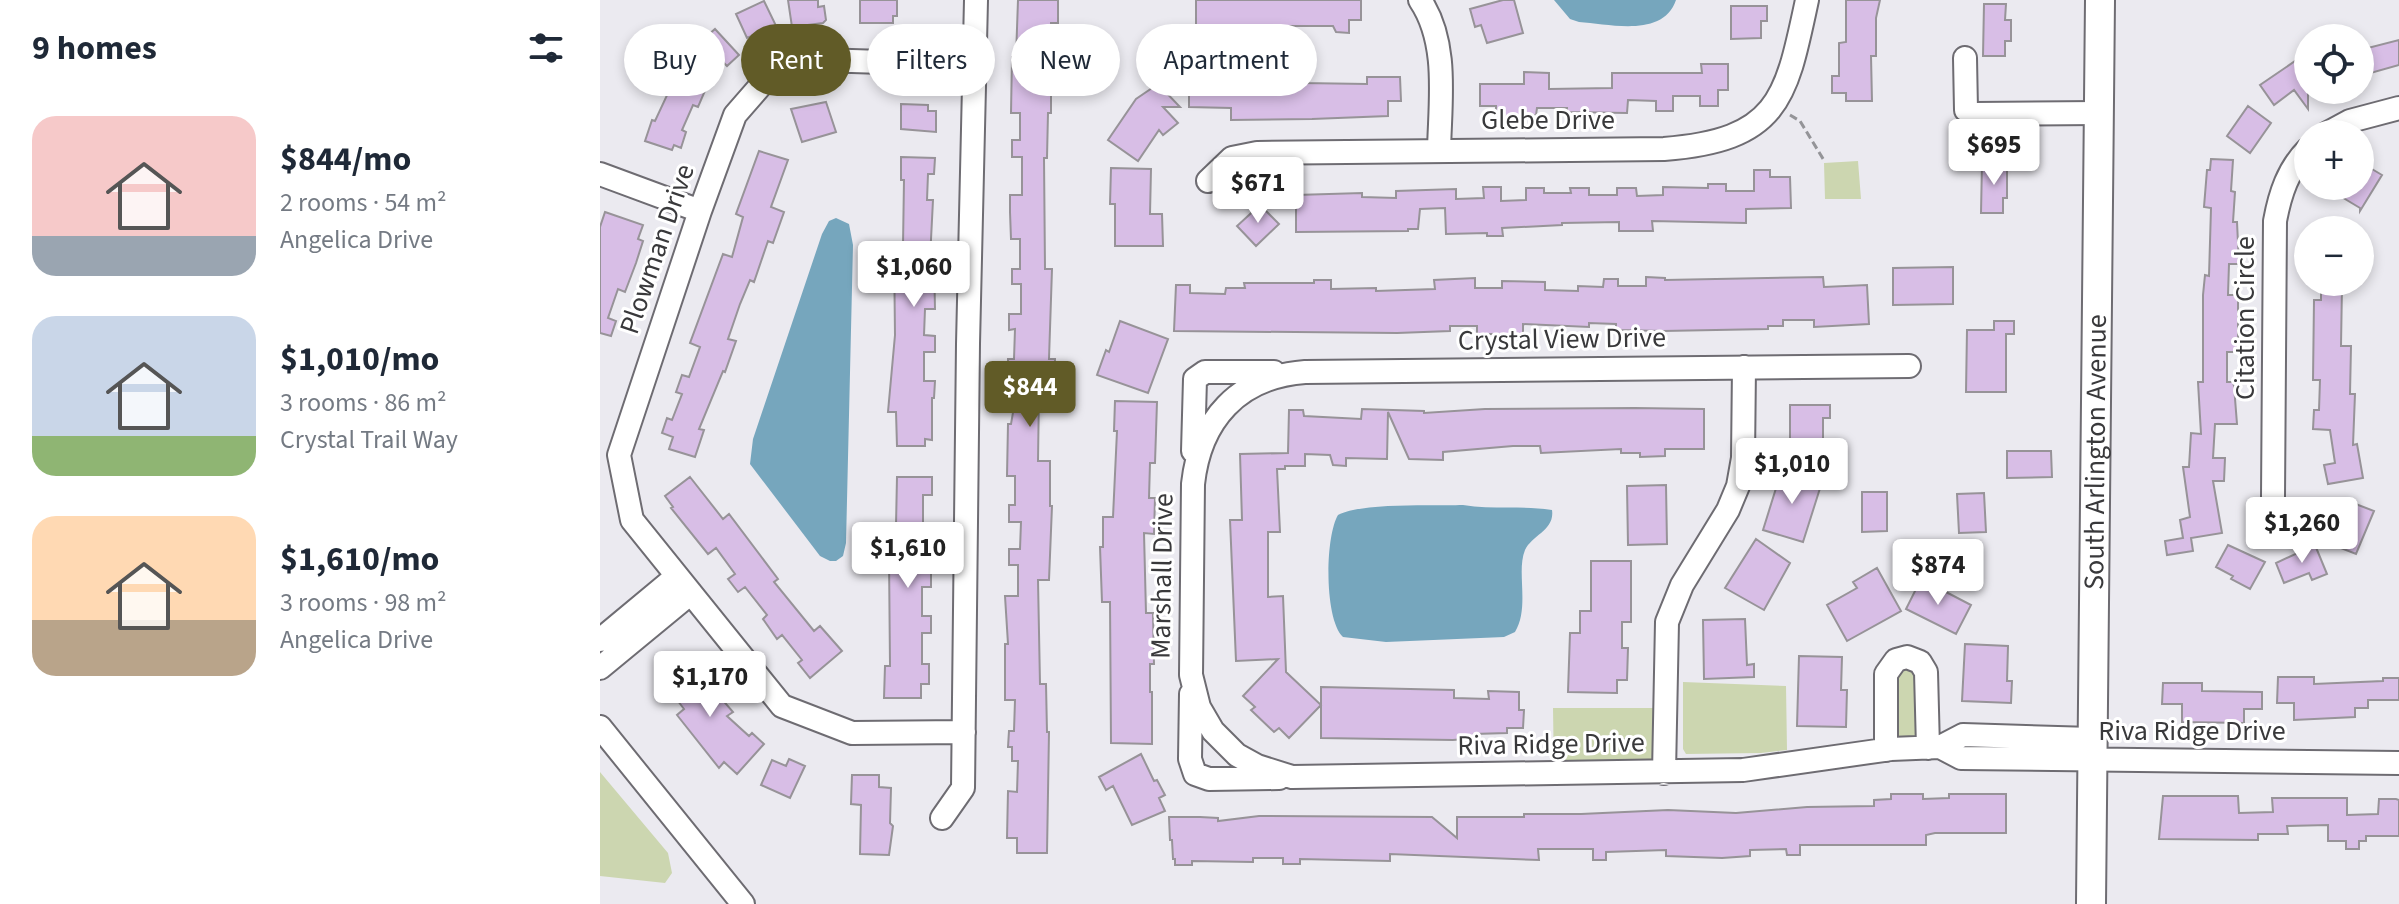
<!DOCTYPE html>
<html lang="en">
<head>
<meta charset="utf-8">
<style>
  body { margin:0; font-family:"Source Sans 3",sans-serif; background:#f6f6f7; color:#1f2937; height:100vh; display:flex; flex-direction:column; font-size:30px; white-space:nowrap }
  * { box-sizing:border-box; margin:0 }
  p { font-size:26px; color:#747a83 }
  .icon { flex:none; width:44px; height:44px; fill:none; stroke:currentColor; stroke-width:2; stroke-linecap:round; stroke-linejoin:round }
  .map { position:relative; flex:1; overflow:hidden }
  .side { display:flex; flex-direction:column; background:#fff; width:600px }
  .side>* { flex:none }
  .top-card { position:absolute; left:24px; top:24px; width:760px; height:72px; display:flex; gap:16px }
  .tools { position:absolute; left:1694px; top:24px; display:grid; gap:16px }
  .tools a { display:grid; place-items:center; width:80px; height:80px; border-radius:50%; background:#fff; box-shadow:0 4px 12px #0003; font-size:40px }
  .price { position:absolute; translate:-50% -68px; padding:0 18px; border-radius:8px; background:#fff; color:#222; font-size:26px; line-height:52px; filter:drop-shadow(0 2px 4px #0008) }
  .price::after { content:''; position:absolute; left:50%; top:48px; width:24px; height:18px; margin-left:-12px; background:inherit; clip-path:polygon(0 0,100% 0,50% 100%) }
  .price.current { background:#615b27; color:#fff }
  ul { padding:0; list-style:none }
  li { display:flex; align-items:center; gap:24px; height:200px; padding:0 32px }
  li span { display:grid; place-items:center; flex:none; width:224px; height:160px; border-radius:24px; color:#555 }
  li>.icon { margin-inline-start:auto }
  span .icon { width:96px; height:96px; fill:#fffc; stroke-width:1 }
  li b { font-size:34px }
  h2 { display:flex; justify-content:space-between; align-items:center; height:96px; padding:0 32px; font-size:34px }
  .chip { padding:0 28px; border-radius:36px; background:#fff; box-shadow:0 4px 12px #0003; font-size:28px; line-height:72px }
  .chip.current { background:#615b27; color:#fff }
  main { display:flex; flex:1; min-height:0 }
  .map>svg:first-child { display:block }
  .green { fill:#ccd6b0 }
  .water { fill:#76a6bd }
  .building { fill:#d8bee6; stroke:#979398; stroke-width:2 }
  .lines { fill:none; stroke-linecap:round; stroke-linejoin:round }
  .minor-casing { stroke:#6e6c72; stroke-width:26 }
  .major-casing { stroke:#6e6c72; stroke-width:32 }
  .path { stroke:#949498; stroke-width:3; stroke-dasharray:8 4; stroke-linecap:butt }
  .minor { stroke:#fff; stroke-width:22 }
  .major { stroke:#fff; stroke-width:28 }
  .labels { text-anchor:middle; dominant-baseline:central; stroke-width:6; stroke-linejoin:round; paint-order:stroke }
  .street-label { font-size:28px; fill:#39393b; stroke:#fff }
</style>
</head>
<body>
<main>
<section class="side">
<h2>9 homes<svg class="icon" aria-label="filters" viewBox="0 0 24 24"><path d="M4 7h16M4 17h16"/><circle cx="9" cy="7" r="2"/><circle cx="15" cy="17" r="2"/></svg></h2>
<ul>
<li><span style="background:linear-gradient(#f6c9c9 75%,#9aa5b1 0)"><svg class="icon" aria-label="home" viewBox="0 0 24 24"><path d="M3 11l9-7 9 7M6 9v11h12V9"/></svg></span><div><b>$844/mo</b><p>2 rooms · 54 m²</p><p>Angelica Drive</p></div></li>
<li><span style="background:linear-gradient(#c9d6e8 75%,#8fb573 0)"><svg class="icon" aria-label="home" viewBox="0 0 24 24"><path d="M3 11l9-7 9 7M6 9v11h12V9"/></svg></span><div><b>$1,010/mo</b><p>3 rooms · 86 m²</p><p>Crystal Trail Way</p></div></li>
<li><span style="background:linear-gradient(#ffd9b3 65%,#b9a48a 0)"><svg class="icon" aria-label="home" viewBox="0 0 24 24"><path d="M3 11l9-7 9 7M6 9v11h12V9"/></svg></span><div><b>$1,610/mo</b><p>3 rooms · 98 m²</p><p>Angelica Drive</p></div></li>
</ul>
</section>
<div class="map">
<svg width="1799" height="904" viewBox="0 0 1799 904">
  <rect width="100%" height="100%" fill="#ebeaf0"/>
  <path class="green" d="M1258,161L1261,199H1225L1224,163Z
    M1316,659L1328,748L1291,749L1285,682Z
    M1083,682L1186,686L1187,750L1161,753L1086,754L1083,749Z
    M953,708H1065L1064,773L954,774Z
    M0,772L68,853L72,873L65,883L0,876Z"/>
  <path class="water" d="M954,0H1076C1063,38 1010,24 979,22L970,19Z
    M236,218L249,224L253,245L246,543L243,556L236,561H230L220,556L150,464L153,439L222,234L229,221Z
    M863,505C893,510 922,505 952,510C955,530 932,535 925,550C916,572 930,607 915,632L904,637L786,642L743,637C724,619 725,537 738,515C763,502 833,506 863,505Z"/>
  <path class="building" d="M188,0H218V7L224,6L226,20L223,23L192,27Z
    M260,0H297V16H293V23H260Z
    M418,0H458V23H451V113H448L447,158H444L445,269H452L449,359H455L454,390L439,391L438,461H450V506H452L449,580H438L440,684H446L447,732H449L447,853H417V838H407L408,791L417,792L418,761H412V747H408L409,731H414L415,700H405V644H408L405,596H418V565H409V549H420L421,522H409V505H415V476H407L408,424H411L414,407V378L408,377V359H414L415,329L409,330V314H421V284H412V269H420V239H411L410,212V195H422V157H412V140H420V113H411L412,57H416Z
    M596,0H761V20H749V33L736,32L733,26H596Z
    M903,0H914L923,33L887,43L881,25L875,27L870,9Z
    M1246,0H1280L1276,18V56H1271L1272,101H1246V93H1232V76H1239V43L1246,42Z
    M164,1L179,32L164,39L161,32L147,38L136,14Z
    M1384,4H1406L1405,20H1411V41H1405V56H1383Z
    M1131,6H1167V21H1161V38L1131,39Z
    M115,29L139,55L127,66L119,58L110,70L91,50Z
    M1799,40V65L1760,76V50Z
    M1698,59L1708,73V109L1694,90L1674,105L1660,85Z
    M1101,64H1128V90H1118V106H1100V96H1073V111H1056V101L1028,100L1027,113L967,112V108H937L936,115L896,117V106H880V84H924V72L949,73V89L1012,88V73H1102Z
    M703,74L702,83L767,84V77H800L801,101H788V116L712,119L631,120V108L589,107V81L679,82V75Z
    M75,78L88,84L90,79L107,86L98,107L93,105L82,130L86,132L81,148L74,145L72,150L45,141L52,120L55,121Z
    M558,84L580,107H563L578,123L563,135L559,130L538,161L508,140L536,99Z
    M226,102L236,132L202,142L191,109Z
    M301,104L328,105V111H336V132L301,129Z
    M1648,106L1671,123L1650,153L1627,136Z
    M159,151L188,160L171,207L184,212L173,243L168,241L154,282L150,280L140,304L128,339L136,341L125,372L123,371L99,429L104,430L95,457L69,449L73,437L62,433L67,418L72,420L82,394L76,392L82,375L89,377L100,347L90,343L123,254L132,257L143,217L136,214Z
    M301,157L335,158L334,174H328L327,200H333L330,259H334L335,309H325L324,335L335,336V352H324V381H335L334,398H332V440L325,439V446H297L296,412H288L295,335L294,245H303L304,180H301Z
    M1611,159L1633,160L1631,191L1635,192L1633,222H1637L1639,264H1629L1628,295H1638V352H1627V382H1633L1634,386L1637,424H1615L1613,458H1625L1624,481H1613L1622,533L1591,538L1593,551L1567,555L1565,541L1583,538L1580,520L1590,517L1583,467H1589L1591,433L1601,434L1598,382H1603V295L1605,275L1609,276L1611,208L1604,207L1607,170H1610Z
    M1760,162L1782,175L1760,211V208L1740,196L1746,186H1760Z
    M1382,163H1407V198H1403V213H1381Z
    M511,168L551,169L550,214H562L563,246H515V204H510Z
    M1154,170H1170V177H1190L1191,208L1146,209V223L1052,221L1053,231H1019V222L962,223V225L902,228L903,236H887V233L846,234L845,208L820,209L818,229H808V231L696,232V195L762,193V197L796,198V191L856,189V199L884,198L883,187H901V201L926,200V188H944V193H971L970,188H989V195H1017V188H1036L1037,196L1063,195V187L1108,188V184H1126V191H1154Z
    M660,205L679,224L656,246L637,226Z
    M5,212L43,225L38,239L43,241L36,263L25,292L18,289L8,318L16,321L11,336L0,333V227Z
    M1353,267V304L1293,305V268Z
    M1046,277L1065,278V280L1223,277L1224,287L1267,285L1269,324L1214,327V320H1183V326H1168V329L1063,331L1016,330V324L989,323V327L923,324V334H877V326H850V331L797,333L574,331L576,285H590V293L625,294L626,288H645L644,283H714V280H731V289L776,288V291L835,289L834,280L875,278V288H902V281L945,282V290L978,291V286L1003,287L1004,279H1018V286H1046Z
    M1721,286H1742L1741,346H1751L1750,394H1755L1753,445L1757,444L1763,478L1728,484L1724,465L1735,463L1730,430L1713,429L1714,410H1719L1720,380H1713L1714,300H1721Z
    M520,321L568,339L548,393L497,375L506,350L509,352Z
    M1394,321H1414V334H1406V392H1366L1367,330H1394Z
    M515,401L557,402L555,463H550L549,498H555L554,534L544,533L546,613H553L554,664H550V692H552V744L511,743L510,602H502L500,547H503V517H513L517,431H514Z
    M1190,405H1230V418H1223V461H1190Z
    M1035,408L1104,409V449H1065V456L1040,457V453H1021V449L941,453L940,446H913L843,452V460L809,459L788,412L787,459L746,458V466L733,465L730,455L705,454V466H685V469H677L680,532H668V597L683,596L686,672L721,705L689,738L679,728L674,732L651,710L655,707L643,696L678,659L636,661L630,520H642L640,454L688,453L689,410H703L704,416L761,419L762,409L824,411V413L885,409Z
    M1407,451H1451L1452,477L1407,478Z
    M1182,469L1222,482L1203,542L1163,530Z
    M90,477L123,519L129,514L178,579L174,582L214,631L220,626L242,651L210,678L198,663L202,660L182,635L177,639L163,619L167,615L145,587L138,592L128,579L135,574L116,548L108,554L71,508L73,507L65,496Z
    M297,477H332V495H323V525H332V543H324V570H331V587H322V616H331V633H322V664H329V684H321V698H284L285,666H290L289,557H285L286,525H296Z
    M1066,485L1067,544L1028,545L1027,486Z
    M1262,492H1287V531L1262,532Z
    M1384,493L1386,532L1359,533L1357,494Z
    M1753,503L1774,511L1756,554L1723,541L1732,521L1743,526Z
    M1156,539L1190,563L1164,610L1125,588Z
    M1628,545L1665,562L1650,589L1631,579L1633,576L1616,567Z
    M1715,545L1727,574L1712,580L1709,573L1684,583L1676,563Z
    M991,561H1031V622H1022V648H1028L1027,680H1017V693L968,692L970,633H980V611H991Z
    M1277,568L1301,611L1247,641L1227,605L1257,588L1253,582Z
    M1321,579L1371,605L1356,634L1306,609Z
    M1145,619L1147,665L1154,664V677L1104,679L1103,620Z
    M1365,644L1408,646L1407,681H1412L1411,703L1362,701Z
    M1199,656L1242,657L1241,690H1247L1246,727L1197,726Z
    M81,659L85,663L91,659L102,673L95,678L114,703L121,698L133,712L127,716L149,736L152,733L164,744L137,774L124,762L119,768L77,715L84,709L59,676Z
    M1678,677H1714V684L1783,681V678H1799V700H1768V708H1755V717L1694,720V703H1677Z
    M1563,683H1602V691L1662,692V709H1644V723L1582,722V704H1562Z
    M721,687L854,690V698L889,699L888,691L919,692V710H924L923,728H907V733L874,734L875,738L853,740L721,738Z
    M541,754L554,781L557,780L565,795L559,798L565,811L532,825L513,786L506,790L499,777Z
    M189,759L205,766L190,798L161,785L172,760L186,766Z
    M252,775H279V787L291,788L290,823L293,826L289,855L260,854L261,805L251,804Z
    M1291,794H1323V799L1349,798V794H1406V833H1335L1326,835V845H1200V855H1187L1186,849L1150,850V856L1122,858L1066,856V850L1006,852V860H993V849H938L939,860L790,854V861L700,859V864H683V858H653V862L592,861V865H575V859H573L572,840H570L569,817H600L618,818V821L659,816L832,817L857,838V817H924V814H981L1068,810L1136,813L1207,807L1274,806V800L1291,799Z
    M1563,796H1638L1639,813L1673,812L1672,798H1747V815L1778,814L1779,799H1796L1799,800V836H1766V841H1759V849H1746V841H1728V825L1687,826L1688,834H1658V840L1559,839Z"/>
  <g class="lines">
    <defs>
      <path id="minor" d="M820,0C849,43 840,101 839,151
        M1365,58L1366,110L1375,114L1499,113
        M1726,134L1750,121L1799,108
        M0,174L100,211
        M608,181L632,158L657,153L1064,149C1179,140 1186,99 1207,0
        M1309,366L705,372C638,377 600,420 593,484L591,675L599,707L613,731L637,755L657,766L692,777L1143,770L1291,749L1340,747L1363,735L1492,739
        M593,451L595,379L605,372H674
        M1673,497L1675,221C1680,194 1688,169 1708,149
        M0,640L77,576
        M0,668L91,593
        M591,694L590,759L595,774L609,779L679,778
        M0,727L143,904
        M364,732L252,733L182,706L32,520L19,455L100,211L135,115L162,84L221,60L375,65
        M1340,747L1361,758L1799,763
        M1286,750V674L1296,660L1307,657L1320,662L1326,672L1328,748
        M1064,773L1067,622L1082,585L1128,510L1138,486L1143,458L1144,367
        M342,818L363,788L368,344L376,0"/>
      <g id="major">
        <path id="s1" d="M1491,904L1500,0"/>
      </g>
    </defs>
    <use href="#minor" class="minor-casing"/>
    <use href="#major" class="major-casing"/>
    <path class="path" d="M1190,115L1200,121L1225,162
      M1021,752L1023,738"/>
    <use href="#minor" class="minor"/>
    <use href="#major" class="major"/>
  </g>
  <g class="labels">
    <g class="street-label">
      <text x="948" y="120">Glebe Drive</text>
      <text transform="translate(57 249) rotate(-71)">Plowman Drive</text>
      <text transform="translate(1645 318) rotate(-90)">Citation Circle</text>
      <text transform="translate(962 339) rotate(-1)">Crystal View Drive</text>
      <text stroke="none"><textPath href="#s1" startOffset="452">South Arlington Avenue</textPath></text>
      <text transform="translate(562 576) rotate(-89)">Marshall Drive</text>
      <text x="1592" y="731">Riva Ridge Drive</text>
      <text transform="translate(951 744) rotate(-1)">Riva Ridge Drive</text>
    </g>
  </g>
</svg>
<div class="tools">
<a><svg class="icon" aria-label="locate" viewBox="0 0 24 24"><circle cx="12" cy="12" r="6"/><path d="M12 2v4M12 18v4M2 12h4M18 12h4"/></svg></a>
<a>+</a>
<a>−</a>
</div>
<b class="price" style="left:1394px;top:187px">$695</b>
<b class="price" style="left:658px;top:225px">$671</b>
<b class="price" style="left:314px;top:309px">$1,060</b>
<b class="price current" style="left:430px;top:429px">$844</b>
<b class="price" style="left:1192px;top:506px">$1,010</b>
<b class="price" style="left:1702px;top:565px">$1,260</b>
<b class="price" style="left:308px;top:590px">$1,610</b>
<b class="price" style="left:1338px;top:607px">$874</b>
<b class="price" style="left:110px;top:719px">$1,170</b>
<div class="top-card">
<a class="chip">Buy</a>
<a class="chip current">Rent</a>
<a class="chip">Filters</a>
<a class="chip">New</a>
<a class="chip">Apartment</a>
</div>
</div>
</main>
</body>
</html>
